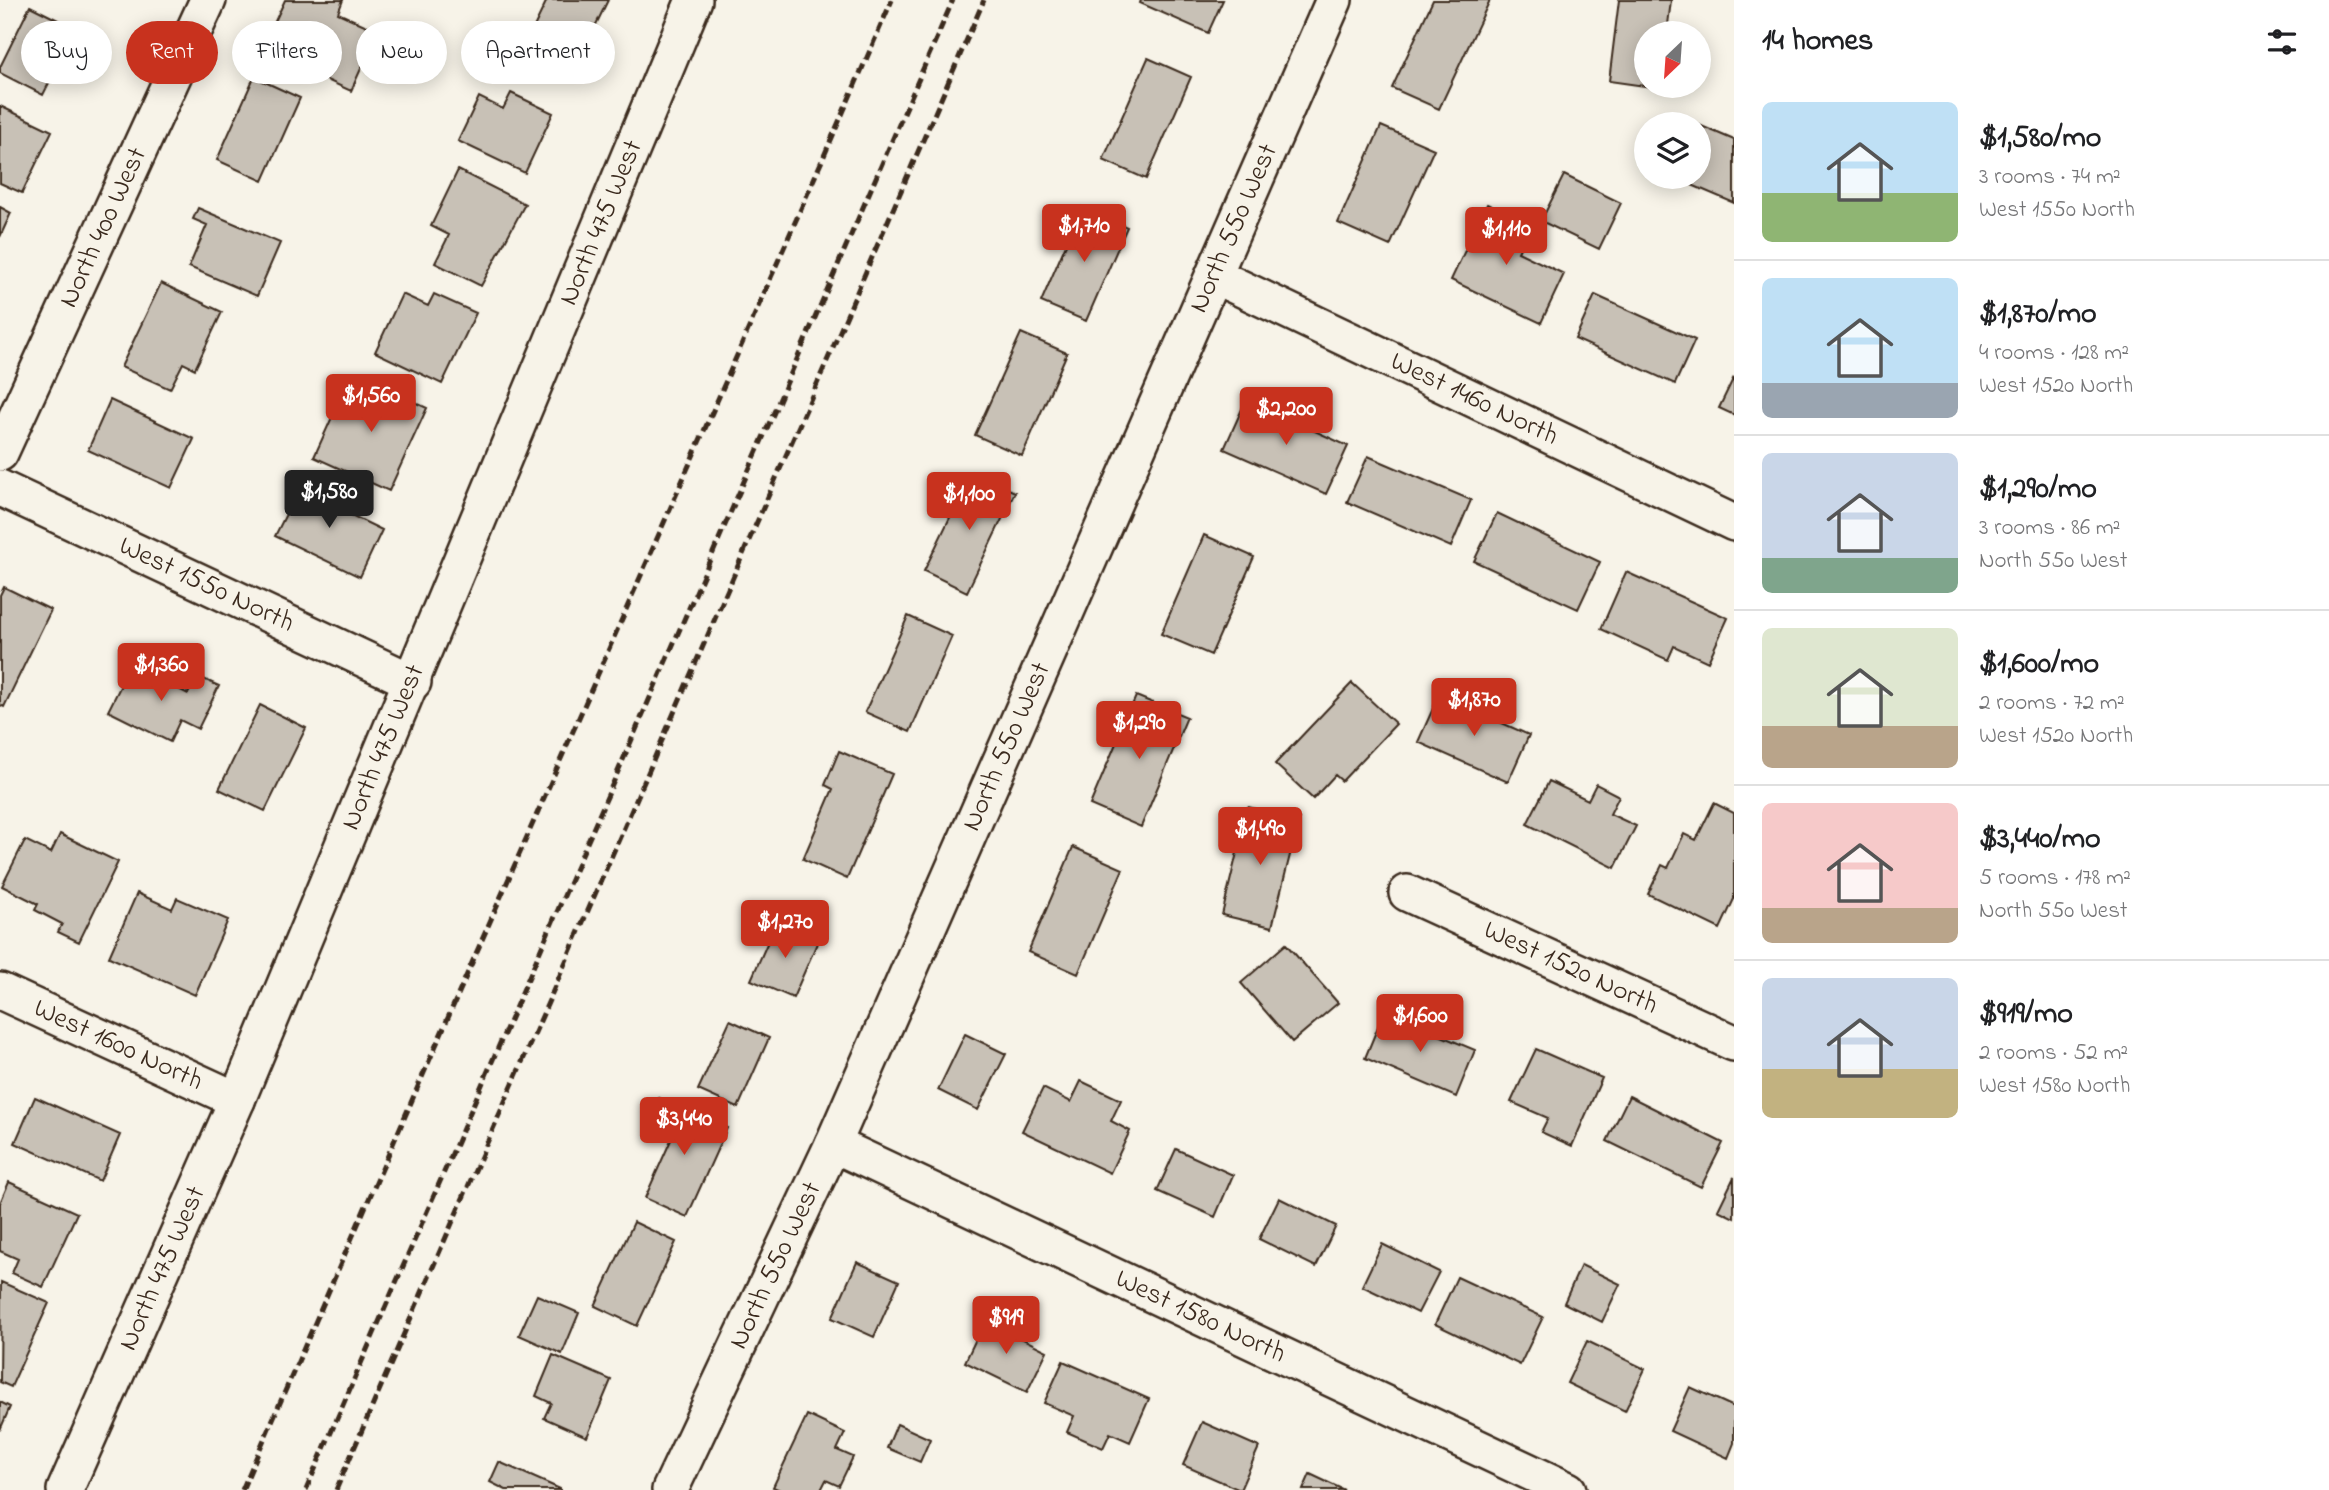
<!DOCTYPE html>
<html lang="en">
<head>
<meta charset="utf-8">
<style>
  body { margin:0; font-family:"Indie Flower",sans-serif; background:#f2f2f2; color:#202124; height:100vh; display:flex; flex-direction:column; font-size:26px; white-space:nowrap }
  * { box-sizing:border-box; margin:0 }
  p { font-size:23px; color:#757577 }
  .icon { flex:none; width:38px; height:38px; fill:none; stroke:currentColor; stroke-width:2; stroke-linecap:round; stroke-linejoin:round }
  .map { position:relative; flex:1; overflow:hidden }
  .side { display:flex; flex-direction:column; background:#fff; width:595px }
  .side>* { flex:none }
  .hud { position:absolute; left:21px; top:21px; width:665px; height:63px; display:flex; gap:14px }
  .needle { width:46px; rotate:205deg }
  .controls { position:absolute; left:1634px; top:21px; display:grid; gap:14px }
  .controls a { display:grid; place-items:center; width:77px; height:77px; border-radius:50%; background:#fff; box-shadow:0 4px 18px #0003; font-size:35px }
  .price { position:absolute; translate:-50% -60px; padding:0 16px; border-radius:7px; background:#c8321e; color:#fff; font-size:23px; line-height:46px; filter:drop-shadow(0 2px 4px #0008) }
  .price::after { content:''; position:absolute; left:50%; top:42px; width:21px; height:16px; margin-left:-10px; background:inherit; clip-path:polygon(0 0,100% 0,50% 100%) }
  .price.on { background:#222; color:#fff }
  ul { padding:0; list-style:none }
  li { display:flex; align-items:center; gap:21px; height:175px; padding:0 28px }
  li+li { border-top:2px solid #e0e0e0 }
  li span { display:grid; place-items:center; flex:none; width:196px; height:140px; border-radius:10px; color:#555 }
  li>.icon { margin-inline-start:auto }
  span .icon { width:84px; height:84px; fill:#fffc; stroke-width:1 }
  li b { font-size:30px }
  h2 { display:flex; justify-content:space-between; align-items:center; height:84px; padding:0 28px; font-size:30px }
  .pill { padding:0 24px; border-radius:32px; background:#fff; box-shadow:0 4px 18px #0003; font-size:24px; line-height:63px }
  .pill.on { background:#c8321e; color:#fff }
  main { display:flex; flex:1; min-height:0 }
  .map>svg:first-child { display:block }
  .building { fill:#c8c1b6; stroke:#3b2a1e; stroke-width:2 }
  .lines { fill:none; stroke-linecap:round; stroke-linejoin:round }
  .minor-casing { stroke:#3b2a1e; stroke-width:40 }
  .minor { stroke:#f7f3e8; stroke-width:35 }
  .rail { stroke:#3b2a1e; stroke-width:5; stroke-dasharray:10 5; stroke-linecap:butt }
  .labels { text-anchor:middle; dominant-baseline:central; stroke-width:7; stroke-linejoin:round; paint-order:stroke }
  .street-label { font-size:28px; fill:#3b2a1e; stroke:#f7f3e8 }
</style>
</head>
<body>
<main>
<div class="map">
<svg width="1734" height="1490" viewBox="0 0 1734 1490">
  <rect width="100%" height="100%" fill="#f7f3e8"/>
  <filter id="ink" filterUnits="userSpaceOnUse"><feTurbulence type="fractalNoise" baseFrequency=".0143" numOctaves="2"/><feDisplacementMap in="SourceGraphic" scale="14" xChannelSelector="R" yChannelSelector="G"/><feConvolveMatrix kernelMatrix="1 2 1 2 8 2 1 2 1" color-interpolation-filters="sRGB"/></filter>
  <g filter="url(#ink)">
    <path class="building" d="M285,0H343L338,13L378,31L351,91L267,53L276,34L270,32Z
      M547,0H608L570,78L521,54Z
      M1141,0H1223L1208,33L1140,3Z
      M1433,0H1490L1439,109L1392,88Z
      M1619,0H1671L1667,33H1647V86L1659,88L1609,81Z
      M30,6L76,29L43,95L0,73V67Z
      M1148,58L1191,77L1146,179L1103,160Z
      M254,77L300,98L263,181L217,160Z
      M511,93L553,113L525,173L458,141L479,97L503,109Z
      M0,106L52,131L22,193L0,183Z
      M1671,113L1697,124H1666Z
      M1699,125L1734,140V203L1673,177H1699Z
      M1381,126L1434,149L1390,246L1338,223Z
      M458,170L525,204L481,286L435,263L449,235L431,226Z
      M1564,175L1621,203L1599,249L1541,221Z
      M1487,204L1531,226L1518,252L1564,274L1541,323L1451,280Z
      M0,207L11,213L0,237Z
      M1082,207L1127,227L1086,321L1041,302Z
      M198,208L280,243L257,296L189,267L207,225L193,219Z
      M161,283L222,312L195,369L183,363L170,389L121,367Z
      M402,294L428,306L434,294L476,313L442,384L375,352Z
      M1595,295L1695,340L1675,384L1575,339Z
      M1021,333L1067,353L1022,456L975,435Z
      M360,377L427,408L389,491L314,457L343,393L351,397Z
      M1734,377V415L1719,408Z
      M110,400L194,439L171,488L88,450Z
      M1246,400L1348,446L1326,494L1224,449Z
      M1368,456L1471,500L1451,547L1347,502Z
      M972,472L1015,492L967,592L924,571Z
      M319,485L357,504L351,515L382,530L360,577L275,536L298,490L313,498Z
      M1497,513L1600,562L1578,609L1474,561Z
      M1204,535L1254,557L1211,655L1161,634Z
      M1626,572L1728,618L1708,662L1674,646L1668,660L1601,629Z
      M4,587L51,610L4,707L0,705V595Z
      M908,616L952,636L910,732L865,712Z
      M131,665L188,694L197,676L219,686L198,729L180,720L170,742L108,711Z
      M1352,683L1396,724L1342,781L1335,775L1313,799L1275,764Z
      M1439,695L1529,735L1508,782L1418,742Z
      M1136,696L1187,717L1141,827L1090,805Z
      M260,705L306,728L265,811L219,789Z
      M839,751L892,774L847,879L803,859L833,789L825,785Z
      M1549,781L1588,800L1596,784L1619,796L1610,814L1636,826L1615,868L1527,824Z
      M1714,803L1734,813V899L1720,929L1648,894L1662,865L1668,868L1684,834L1696,840Z
      M1248,807L1299,819L1272,927L1222,915Z
      M60,834L118,862L79,942L58,932L62,924L35,910L38,904L2,886L25,840L51,853Z
      M1073,847L1123,869L1078,974L1028,952Z
      M137,893L172,909L177,898L228,920L195,995L109,957Z
      M776,923L818,941L793,998L751,980Z
      M1286,944L1338,1003L1292,1042L1241,983Z
      M1384,1012L1475,1050L1456,1097L1365,1058Z
      M730,1020L769,1038L738,1108L698,1090Z
      M965,1034L1006,1054L978,1110L938,1090Z
      M1536,1049L1602,1078L1572,1146L1541,1132L1548,1118L1511,1102Z
      M1081,1081L1121,1100L1111,1121L1130,1131L1110,1173L1022,1131L1043,1088L1071,1102Z
      M1629,1096L1723,1143L1701,1187L1607,1141Z
      M35,1097L120,1135L100,1181L15,1143Z
      M659,1098L727,1128L687,1217L645,1198L675,1131L650,1120Z
      M1176,1149L1233,1175L1215,1217L1157,1191Z
      M1734,1177V1218L1718,1210Z
      M9,1182L77,1213L43,1287L12,1273L18,1259L0,1251V1203Z
      M1279,1198L1336,1226L1316,1267L1259,1239Z
      M634,1222L676,1242L637,1326L595,1306Z
      M1382,1244L1439,1272L1418,1313L1362,1286Z
      M857,1262L899,1281L874,1337L832,1318Z
      M1581,1265L1620,1284L1602,1322L1564,1303Z
      M1457,1277L1543,1317L1520,1365L1435,1324Z
      M1,1282L49,1303L11,1387L0,1382Z
      M537,1295L579,1313L562,1354L519,1335Z
      M985,1320L1047,1351L1027,1392L965,1362Z
      M1587,1341L1645,1369L1625,1411L1567,1383Z
      M553,1355L611,1380L587,1437L544,1418L551,1403L536,1396Z
      M1063,1361L1149,1399L1130,1442L1110,1433L1103,1448L1067,1432L1074,1416L1044,1403Z
      M1690,1387L1734,1407V1443L1728,1458L1670,1431Z
      M0,1402L10,1407L0,1430Z
      M807,1415L845,1433L837,1450L853,1457L839,1486L826,1480L821,1490H780L773,1487Z
      M1202,1422L1259,1447L1240,1490L1183,1465Z
      M897,1424L930,1439L920,1462L887,1448Z
      M499,1462L560,1489V1490H506L490,1482Z
      M1310,1474L1344,1490H1303Z"/>
    <g class="lines">
      <defs>
        <g id="minor">
          <path id="s1" d="M1215,276L1734,523"/>
          <path id="s2" d="M0,453L208,0"/>
          <path id="s3" d="M0,488L413,682"/>
          <path id="s4" d="M1407,893L1734,1043"/>
          <path id="s5" d="M0,991L237,1100"/>
          <path id="s6" d="M833,1144L1568,1490"/>
          <path id="s7" d="M65,1490L237,1100L694,0"/>
          <path id="s8" d="M670,1490L833,1144L1334,0"/>
        </g>
      </defs>
      <use href="#minor" class="minor-casing"/>
      <use href="#minor" class="minor"/>
      <path class="rail" d="M242,1490L892,0
        M306,1490L953,0
        M336,1490L984,0"/>
    </g>
  </g>
  <g class="labels">
    <g class="street-label">
      <text stroke="none"><textPath href="#s7" startOffset="1376">North 475 West</textPath></text>
      <text stroke="none"><textPath href="#s2" startOffset="248">North 400 West</textPath></text>
      <text stroke="none"><textPath href="#s8" startOffset="1382">North 550 West</textPath></text>
      <text stroke="none"><textPath href="#s1" startOffset="287">West 1460 North</textPath></text>
      <text stroke="none"><textPath href="#s3" startOffset="228">West 1550 North</textPath></text>
      <text stroke="none"><textPath href="#s7" startOffset="808">North 475 West</textPath></text>
      <text stroke="none"><textPath href="#s8" startOffset="816">North 550 West</textPath></text>
      <text stroke="none"><textPath href="#s4" startOffset="180">West 1520 North</textPath></text>
      <text stroke="none"><textPath href="#s5" startOffset="130">West 1600 North</textPath></text>
      <text stroke="none"><textPath href="#s8" startOffset="248">North 550 West</textPath></text>
      <text stroke="none"><textPath href="#s7" startOffset="242">North 475 West</textPath></text>
      <text stroke="none"><textPath href="#s6" startOffset="406">West 1580 North</textPath></text>
    </g>
  </g>
</svg>
<div class="controls">
<a><svg class="needle" viewBox="-14 -14 28 28"><path d="M0-13l5 13h-10z" fill="#e53935"/><path d="M0 13l5-13h-10z" fill="#757577"/></svg></a>
<a><svg class="icon" aria-label="layers" viewBox="0 0 24 24"><path d="M12 4l9 5-9 5-9-5zM3 14l9 5 9-5"/></svg></a>
</div>
<b class="price" style="left:1084px;top:264px">$1,710</b>
<b class="price" style="left:1506px;top:267px">$1,110</b>
<b class="price" style="left:371px;top:434px">$1,560</b>
<b class="price" style="left:1286px;top:447px">$2,200</b>
<b class="price on" style="left:329px;top:530px">$1,580</b>
<b class="price" style="left:969px;top:532px">$1,100</b>
<b class="price" style="left:161px;top:703px">$1,360</b>
<b class="price" style="left:1474px;top:738px">$1,870</b>
<b class="price" style="left:1139px;top:761px">$1,290</b>
<b class="price" style="left:1260px;top:867px">$1,490</b>
<b class="price" style="left:785px;top:960px">$1,270</b>
<b class="price" style="left:1420px;top:1054px">$1,600</b>
<b class="price" style="left:684px;top:1157px">$3,440</b>
<b class="price" style="left:1006px;top:1356px">$919</b>
<div class="hud">
<a class="pill">Buy</a>
<a class="pill on">Rent</a>
<a class="pill">Filters</a>
<a class="pill">New</a>
<a class="pill">Apartment</a>
</div>
</div>
<section class="side">
<h2>14 homes<svg class="icon" aria-label="filters" viewBox="0 0 24 24"><path d="M4 7h16M4 17h16"/><circle cx="9" cy="7" r="2"/><circle cx="15" cy="17" r="2"/></svg></h2>
<ul>
<li><span style="background:linear-gradient(#bfe0f5 65%,#8fb573 0)"><svg class="icon" aria-label="home" viewBox="0 0 24 24"><path d="M3 11l9-7 9 7M6 9v11h12V9"/></svg></span><div><b>$1,580/mo</b><p>3 rooms · 74 m²</p><p>West 1550 North</p></div></li>
<li><span style="background:linear-gradient(#bfe0f5 75%,#9aa5b1 0)"><svg class="icon" aria-label="home" viewBox="0 0 24 24"><path d="M3 11l9-7 9 7M6 9v11h12V9"/></svg></span><div><b>$1,870/mo</b><p>4 rooms · 128 m²</p><p>West 1520 North</p></div></li>
<li><span style="background:linear-gradient(#c9d6e8 75%,#7fa58c 0)"><svg class="icon" aria-label="home" viewBox="0 0 24 24"><path d="M3 11l9-7 9 7M6 9v11h12V9"/></svg></span><div><b>$1,290/mo</b><p>3 rooms · 86 m²</p><p>North 550 West</p></div></li>
<li><span style="background:linear-gradient(#dfe7d0 70%,#b9a48a 0)"><svg class="icon" aria-label="home" viewBox="0 0 24 24"><path d="M3 11l9-7 9 7M6 9v11h12V9"/></svg></span><div><b>$1,600/mo</b><p>2 rooms · 72 m²</p><p>West 1520 North</p></div></li>
<li><span style="background:linear-gradient(#f6c9c9 75%,#b9a48a 0)"><svg class="icon" aria-label="home" viewBox="0 0 24 24"><path d="M3 11l9-7 9 7M6 9v11h12V9"/></svg></span><div><b>$3,440/mo</b><p>5 rooms · 178 m²</p><p>North 550 West</p></div></li>
<li><span style="background:linear-gradient(#c9d6e8 65%,#c2b280 0)"><svg class="icon" aria-label="home" viewBox="0 0 24 24"><path d="M3 11l9-7 9 7M6 9v11h12V9"/></svg></span><div><b>$919/mo</b><p>2 rooms · 52 m²</p><p>West 1580 North</p></div></li>
</ul>
</section>
</main>
</body>
</html>
